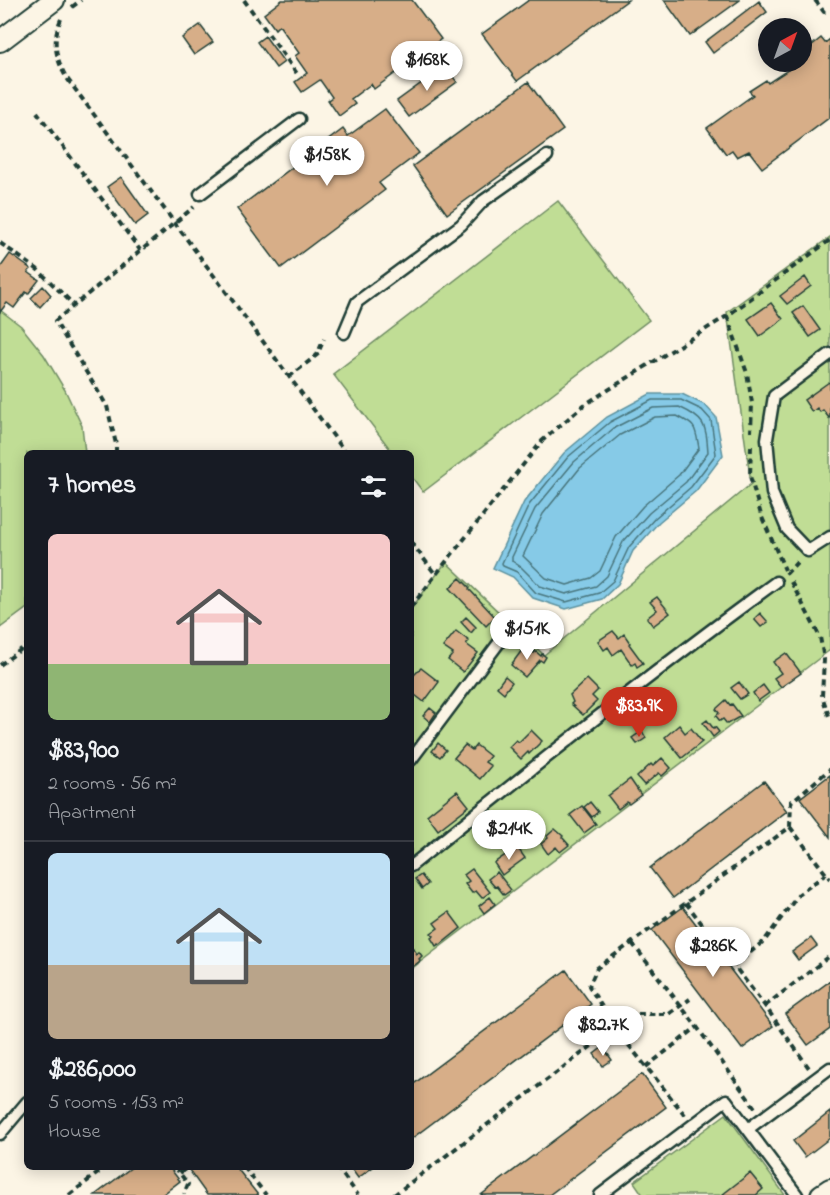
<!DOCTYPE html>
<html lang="en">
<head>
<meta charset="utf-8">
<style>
  body { margin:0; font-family:"Indie Flower",sans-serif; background:#242831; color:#f1f3f6; height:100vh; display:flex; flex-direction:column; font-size:22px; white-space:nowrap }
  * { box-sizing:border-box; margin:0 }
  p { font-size:20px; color:#9ea1a6 }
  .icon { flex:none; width:33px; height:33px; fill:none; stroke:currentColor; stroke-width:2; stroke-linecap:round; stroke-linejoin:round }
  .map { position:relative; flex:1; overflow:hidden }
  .drawer { position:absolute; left:24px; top:450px; width:390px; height:720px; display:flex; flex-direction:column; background:#171b24; border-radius:9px; box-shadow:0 3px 15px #0003 }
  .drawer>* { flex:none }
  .needle { width:39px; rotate:41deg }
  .fabs { position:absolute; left:758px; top:18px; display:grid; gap:12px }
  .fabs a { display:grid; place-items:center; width:54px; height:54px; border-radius:50%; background:#171b24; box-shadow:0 3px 15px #0003; font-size:30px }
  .price { position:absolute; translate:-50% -51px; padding:0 14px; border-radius:21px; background:#fff; color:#222; font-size:20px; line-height:39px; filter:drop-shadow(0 2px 3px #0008) }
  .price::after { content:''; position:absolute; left:50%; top:36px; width:18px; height:14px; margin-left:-9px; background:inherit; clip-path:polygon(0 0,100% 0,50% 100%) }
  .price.active { background:#c8321e; color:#fff }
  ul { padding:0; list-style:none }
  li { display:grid; align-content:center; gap:12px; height:318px; padding:0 24px }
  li+li { border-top:2px solid #363941 }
  li span { display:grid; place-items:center; height:186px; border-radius:9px; color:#555 }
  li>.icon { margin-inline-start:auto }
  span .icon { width:108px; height:108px; fill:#fffc; stroke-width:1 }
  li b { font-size:26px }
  h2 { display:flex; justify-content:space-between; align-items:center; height:72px; padding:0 24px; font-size:26px }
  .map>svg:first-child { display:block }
  .green { fill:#c0dd95; stroke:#708d64; stroke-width:1.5 }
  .water { fill:#86cae7; stroke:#5d929f; stroke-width:1.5 }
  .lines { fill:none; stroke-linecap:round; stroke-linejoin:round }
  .shore { stroke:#48757c; stroke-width:1.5 }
  .building { fill:#d7ae88; stroke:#1f3d34; stroke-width:1.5 }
  .lane-casing { stroke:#1f3d34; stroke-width:15 }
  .street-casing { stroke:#1f3d34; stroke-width:24 }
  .path { stroke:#1f3d34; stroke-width:4; stroke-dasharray:6 4.5; stroke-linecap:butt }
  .lane { stroke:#fcf5e5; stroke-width:10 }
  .street { stroke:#fcf5e5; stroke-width:20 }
</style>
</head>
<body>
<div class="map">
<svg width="830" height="1195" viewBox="0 0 830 1195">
  <rect width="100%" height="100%" fill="#fcf5e5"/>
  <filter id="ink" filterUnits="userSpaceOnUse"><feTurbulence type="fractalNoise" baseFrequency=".0167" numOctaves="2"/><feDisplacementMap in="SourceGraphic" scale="12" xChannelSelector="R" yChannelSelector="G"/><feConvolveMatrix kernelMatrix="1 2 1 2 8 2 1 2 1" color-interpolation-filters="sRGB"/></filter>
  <g filter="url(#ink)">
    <path class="green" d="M558,201L649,320L423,492L411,476V453H393L333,374Z
      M830,237V650L411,969V609L446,562L544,655L751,484L727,312Z
      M0,310L21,326L44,355L65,390L82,426L85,453H27V608L0,628Z
      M726,1114L785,1195H643L634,1182Z"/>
    <path class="water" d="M650,394H682L705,405L716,417L723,455L696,491L659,522L633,551L618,584L602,599L566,609L533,598L513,577L493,568L524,502L564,453L607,417Z"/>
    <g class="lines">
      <path class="shore" d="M652,400H681L702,410L711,420L716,454L691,487L655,518L629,547L613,581L599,593L566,602L536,593L517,572L503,566L502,563L529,505L568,457L610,422Z
        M679,407C705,419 706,424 708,452L686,482L649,513L623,542L607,576L596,586L566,594L540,586L521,567L512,561V557L535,509L574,462L614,428L653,408Z
        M677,416C697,426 695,427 699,448L679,475L643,506L616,537L600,571L591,578L567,585L546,578L523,556L543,514L580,468L620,435L655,417Z"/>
    </g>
    <path class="building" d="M282,0H412L441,39L425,51L422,46L402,61L405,66L374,89L371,84L351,99L355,104L339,116L328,100L332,97L320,80L302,92L295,82L307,73L295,56L299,53L279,25L275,29L264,14Z
      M529,0H628L517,81L482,34Z
      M664,0H740L690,36Z
      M759,1L767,12L713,53L705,42Z
      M200,25L213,42L194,55L182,38Z
      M265,36L284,62L276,68L257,42Z
      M821,38L825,43L830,39V117L762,168L749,151L737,157L732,150L726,154L707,128L753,95L749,91L766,80L768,83L794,66L793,62H801V54Z
      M445,66L457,82L409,117L397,101Z
      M528,82L563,130L447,214L413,166Z
      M385,109L419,153L379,183L385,190L281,268L237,209L343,129L348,136Z
      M121,177L148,215L135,225L107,187Z
      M10,254L31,269L28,272L39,280L28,294L26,292L14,308L7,303L0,312V268Z
      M805,277L811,286L787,304L780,296Z
      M43,286L51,295L40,307L31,298Z
      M771,303L783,319L760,336L748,319Z
      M803,306L820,330L810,337L793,313Z
      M829,382L830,384V417L829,418L823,410L820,412L817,408L812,412L804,400Z
      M460,578L470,588L469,589L495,617L486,626L450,588Z
      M657,597L670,613L653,626L647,618L657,610L650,602Z
      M760,613L768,622L761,627L754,619Z
      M466,617L476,627L471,633L461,622Z
      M456,631L469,641L466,644L478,653L463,672L448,660L453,654L443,647Z
      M613,631L619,638L624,634L630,643L629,644L643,663L637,667L635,663L632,665L621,649L613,655L608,647L604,650L598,641Z
      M525,646L534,653L535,651L541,656L542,654L546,657L543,662L540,660L525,677L511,665Z
      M786,653L801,673L781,687L774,678L781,673L773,662Z
      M421,668L439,682L424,702L411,692V678Z
      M505,676L512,682L504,693L497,687Z
      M587,679L598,690L592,696L597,701L583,715L571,704L573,702L570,695Z
      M739,682L748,694L740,699L731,688Z
      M763,685L769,693L758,701L753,693Z
      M726,700L730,705L732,704L741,716L727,724L723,719L720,721L716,716L719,713L716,709Z
      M430,708L436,713L430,722L423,716Z
      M707,720L713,728L715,727L719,732L713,737L703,723Z
      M679,725L685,733L691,728L702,742L682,758L665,737Z
      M531,730L542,741L529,754L528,752L521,759L509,747L516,740L519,742Z
      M642,731L646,738L637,744L632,738Z
      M438,743L446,750L440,757L432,751Z
      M465,745L472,750L476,745L490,756L485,762L491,766L480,779L454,758Z
      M662,758L671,768L662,776L659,773L644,785L637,777L651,764L653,766Z
      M830,775V837L800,798Z
      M630,779L641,795L629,804L627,802L618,809L608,796Z
      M764,781L787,811L673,898L650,868Z
      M457,791L469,806L438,830L427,815Z
      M590,802L598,812L592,817L584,807Z
      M582,806L596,824L584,833L570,815Z
      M555,829L563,836L562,837L569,845L560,852L556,847L548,854L541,844L548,838L547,836Z
      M517,847L525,858L502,875L494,863Z
      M472,869L490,892L482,898L476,891L472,893L465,884L469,881L464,875Z
      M497,872L511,890L504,895L497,886L495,887L488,879Z
      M421,875L428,884L422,889L415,879Z
      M490,897L495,904L484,913L479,906Z
      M683,907L773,1026L742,1049L652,930Z
      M449,912L461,928L440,945L439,944L436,946L431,938L434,936L431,933L438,928L434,923Z
      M811,938L817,946L798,960L792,952Z
      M413,948L417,954L419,952L422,956L419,959L420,961L411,968V950Z
      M566,970L591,1004L411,1139V1086Z
      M830,981V1029L808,1045L785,1014Z
      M603,1047L612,1060L603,1066L594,1054Z
      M642,1074L666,1107L549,1195H481Z
      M830,1112V1138L805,1157L793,1141Z
      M132,1167H169L180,1181L162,1195H95Z
      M193,1167H236L258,1195H207L189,1170Z
      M350,1167H373L358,1178Z
      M750,1173L763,1189L756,1195H722Z"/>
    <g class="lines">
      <defs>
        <path id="lane" d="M200,194L299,119
          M344,333L357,302L461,225L483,201L547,156
          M830,354L774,396L767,439L772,493L787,529L808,551L830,537
          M411,760L507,632
          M411,866C531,769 651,673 776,582
          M748,1129L830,1068
          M0,1134L27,1102
          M600,1195L726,1100L797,1195"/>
        <path id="street" d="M0,41L54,0
          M821,1195L830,1189"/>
      </defs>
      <use href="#lane" class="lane-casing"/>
      <use href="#street" class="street-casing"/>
      <path class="path" d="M244,0L298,75
        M815,0L824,12H830
        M72,7L81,0
        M61,19C52,40 55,57 66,77L346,453
        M37,112L140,250
        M0,243L37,269L74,305
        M727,316L747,373L752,403L751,432
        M289,377L317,355L324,339
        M751,446L750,476L761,515L785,570
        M116,453V444L107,406L55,321L194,207
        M411,542L436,575
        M786,574L799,560
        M791,582L820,637L824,659L822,696L830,719
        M411,607L438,572L542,441L584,405L727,316L830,240
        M0,665L27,645
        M790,827L830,879
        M686,903L765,1006L809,1068
        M632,943L697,1027L755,1108
        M734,966L765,940L799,894L830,871
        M765,1006L830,956
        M646,1067L697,1027
        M685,1115L615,1028L589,986L597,968L790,827L791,802L829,770L830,771
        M175,1167L188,1184L184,1194
        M244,1167L266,1195
        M337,1167L358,1195
        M180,1173L188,1167
        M69,1195L106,1167
        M394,1195L634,1014H669L690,999"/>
      <use href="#lane" class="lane"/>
      <use href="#street" class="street"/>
    </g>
  </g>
</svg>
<div class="fabs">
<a><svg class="needle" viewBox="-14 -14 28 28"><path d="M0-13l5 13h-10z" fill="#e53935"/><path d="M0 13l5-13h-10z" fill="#9ea1a6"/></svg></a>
</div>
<b class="price" style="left:427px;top:92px">$168K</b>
<b class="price" style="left:327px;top:187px">$158K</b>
<b class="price" style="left:527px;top:661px">$151K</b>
<b class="price active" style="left:639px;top:738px">$83.9K</b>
<b class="price" style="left:509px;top:861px">$214K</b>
<b class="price" style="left:713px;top:978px">$286K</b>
<b class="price" style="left:603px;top:1057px">$82.7K</b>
<section class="drawer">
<h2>7 homes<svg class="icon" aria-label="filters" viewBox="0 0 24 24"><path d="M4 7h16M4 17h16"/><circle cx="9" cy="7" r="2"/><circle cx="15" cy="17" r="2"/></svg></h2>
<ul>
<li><span style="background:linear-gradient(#f6c9c9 70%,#8fb573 0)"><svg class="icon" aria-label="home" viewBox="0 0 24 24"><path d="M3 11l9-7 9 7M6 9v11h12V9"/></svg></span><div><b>$83,900</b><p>2 rooms · 56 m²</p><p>Apartment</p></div></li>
<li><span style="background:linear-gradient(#bfe0f5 60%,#b9a48a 0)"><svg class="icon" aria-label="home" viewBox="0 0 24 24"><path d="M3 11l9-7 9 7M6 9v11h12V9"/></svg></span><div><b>$286,000</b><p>5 rooms · 153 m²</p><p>House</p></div></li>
</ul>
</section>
</div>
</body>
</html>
